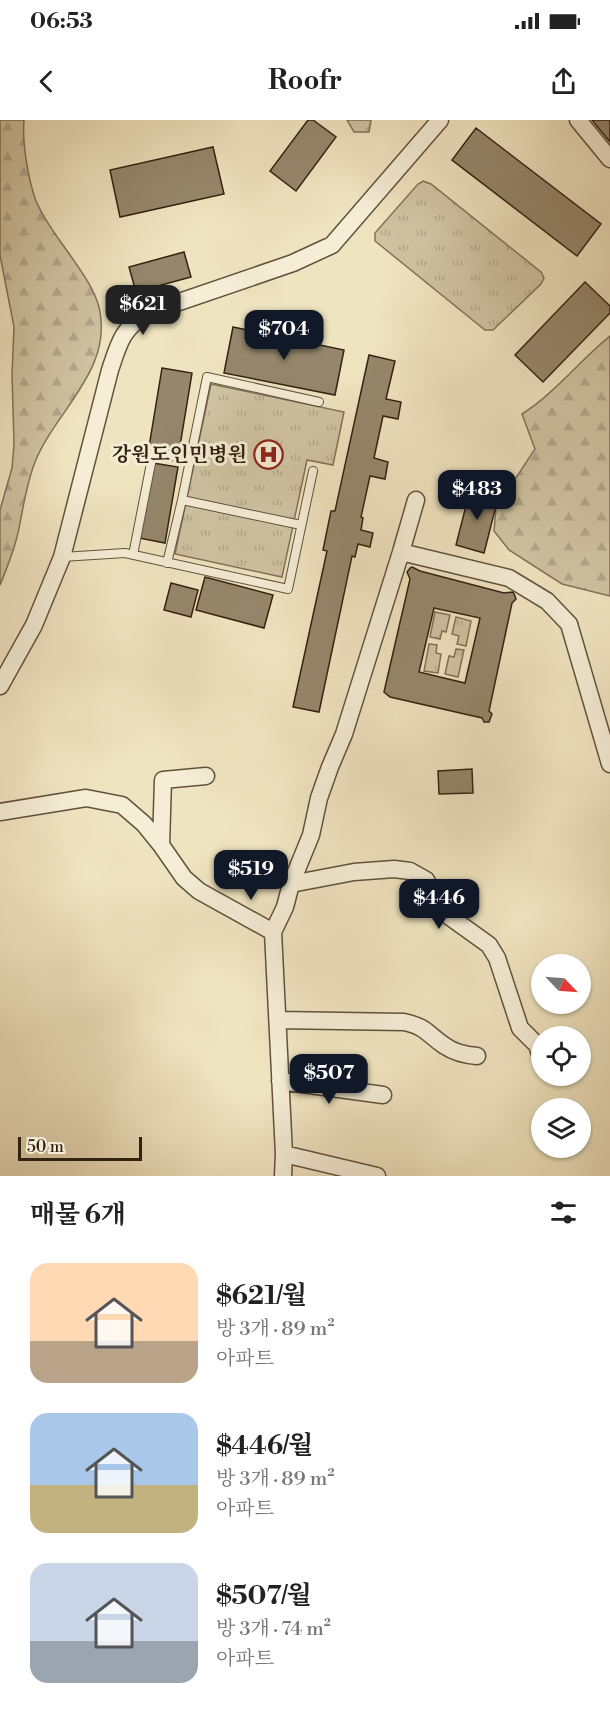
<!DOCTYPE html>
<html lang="ko">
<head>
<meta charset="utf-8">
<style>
  body { margin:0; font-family:"Libre Bodoni","Noto Serif KR",serif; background:#f2f2f2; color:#222; height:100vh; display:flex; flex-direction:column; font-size:22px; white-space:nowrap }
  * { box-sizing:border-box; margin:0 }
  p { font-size:20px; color:#767676 }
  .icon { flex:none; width:33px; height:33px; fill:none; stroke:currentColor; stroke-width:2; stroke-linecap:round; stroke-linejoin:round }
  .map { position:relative; height:1056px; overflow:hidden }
  .sheet { display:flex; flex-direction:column; background:#fff; flex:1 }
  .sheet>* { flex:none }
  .needle { width:39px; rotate:115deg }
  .tools { position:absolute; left:531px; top:834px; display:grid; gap:12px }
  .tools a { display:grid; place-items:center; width:60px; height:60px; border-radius:50%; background:#fff; box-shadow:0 2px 4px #0004; font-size:30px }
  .scale { position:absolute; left:18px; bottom:15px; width:124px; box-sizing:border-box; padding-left:6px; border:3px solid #332210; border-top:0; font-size:16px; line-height:21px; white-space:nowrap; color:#332210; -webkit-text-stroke:4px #f5edd6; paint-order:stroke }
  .price { position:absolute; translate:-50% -51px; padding:0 14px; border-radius:12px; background:#111827; color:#fff; font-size:20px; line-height:39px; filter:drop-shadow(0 2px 3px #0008) }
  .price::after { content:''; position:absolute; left:50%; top:36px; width:18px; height:14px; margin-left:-9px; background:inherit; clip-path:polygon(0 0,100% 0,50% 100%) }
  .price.selected { background:#222; color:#fff }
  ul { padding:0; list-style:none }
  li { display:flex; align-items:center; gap:18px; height:150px; padding:0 30px }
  li span { display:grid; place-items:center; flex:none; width:168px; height:120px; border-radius:18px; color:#555 }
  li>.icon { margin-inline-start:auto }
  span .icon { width:72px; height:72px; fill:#fffc; stroke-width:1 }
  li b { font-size:26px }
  h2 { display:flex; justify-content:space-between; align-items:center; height:72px; padding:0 30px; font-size:26px }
  .status { display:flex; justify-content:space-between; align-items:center; height:42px; padding:0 30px; background:#fff; direction:ltr }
  .status svg { height:16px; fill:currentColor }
  header { display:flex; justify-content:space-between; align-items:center; height:78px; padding:0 30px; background:#fff; font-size:27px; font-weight:700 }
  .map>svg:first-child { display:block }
  .grass { fill:url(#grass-tufts); stroke:#817259; stroke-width:1.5 }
  .forest { fill:url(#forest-firs); stroke:#817259; stroke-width:1.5 }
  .building { fill:#95876c; stroke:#332210; stroke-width:1.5; fill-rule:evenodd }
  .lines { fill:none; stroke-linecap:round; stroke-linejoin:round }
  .service-casing { stroke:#62523c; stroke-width:10 }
  .minor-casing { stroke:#62523c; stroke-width:19 }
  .service { stroke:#f5edd6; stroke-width:8 }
  .minor { stroke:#f5edd6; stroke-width:16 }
  .labels { text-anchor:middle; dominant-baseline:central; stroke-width:6; stroke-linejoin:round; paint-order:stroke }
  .poi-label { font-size:20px; font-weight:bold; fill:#332210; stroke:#f5edd6; text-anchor:end }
</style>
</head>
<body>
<div class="status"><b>06:53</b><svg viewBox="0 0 49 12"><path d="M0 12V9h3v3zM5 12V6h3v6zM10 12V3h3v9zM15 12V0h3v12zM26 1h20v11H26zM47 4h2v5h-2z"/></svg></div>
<header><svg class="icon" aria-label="back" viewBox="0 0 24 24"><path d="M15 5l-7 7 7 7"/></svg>Roofr<svg class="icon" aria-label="share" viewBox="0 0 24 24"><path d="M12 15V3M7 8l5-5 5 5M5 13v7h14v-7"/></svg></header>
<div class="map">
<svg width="610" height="1056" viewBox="0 0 610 1056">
  <defs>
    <pattern id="grass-tufts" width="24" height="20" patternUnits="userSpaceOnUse" patternTransform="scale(1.5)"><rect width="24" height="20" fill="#cfc3a2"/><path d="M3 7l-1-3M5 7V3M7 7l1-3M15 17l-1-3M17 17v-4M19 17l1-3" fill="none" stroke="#b2a78a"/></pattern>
    <pattern id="forest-firs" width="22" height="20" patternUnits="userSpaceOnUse" patternTransform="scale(1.5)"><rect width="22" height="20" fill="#cfc3a2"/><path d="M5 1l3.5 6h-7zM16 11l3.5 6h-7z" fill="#b2a78a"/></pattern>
  </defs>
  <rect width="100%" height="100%" fill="#efe4c0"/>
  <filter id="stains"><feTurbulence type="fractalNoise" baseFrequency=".00333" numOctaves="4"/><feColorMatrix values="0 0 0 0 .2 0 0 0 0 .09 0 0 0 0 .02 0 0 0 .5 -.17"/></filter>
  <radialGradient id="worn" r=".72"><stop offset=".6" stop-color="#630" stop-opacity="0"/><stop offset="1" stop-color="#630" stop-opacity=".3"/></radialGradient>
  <path class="grass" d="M423,61L431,64L541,152L544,158L541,164L493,210H485L375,121V113L418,64Z
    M211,264L344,292L333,345L307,340L282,457L175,434Z
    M435,492L450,495L446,512L442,511L440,519L430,517Z
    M456,497L471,501L466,526L457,524L459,516L452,514Z
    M429,524L437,525L436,533L441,534L438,553L424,551Z
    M456,529L464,530L458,557L445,554L449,536L454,537Z"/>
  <path class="forest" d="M0,0H24C22,23 28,59 36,81C44,100 58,118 70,135C81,151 94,168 99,187C114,249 56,290 35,342C26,365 23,389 18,413C14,430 7,448 0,465V390L12,348L14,324L12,254L14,207L0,135Z
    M347,0H371L369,12H354Z
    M610,216V476L562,464L509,430L494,411L496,388L535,329L522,294C555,273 579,241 610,216Z"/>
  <path class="building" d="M308,0H313L336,17L296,71L270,51Z
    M592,0H610V22Z
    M476,8L601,104L577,136L452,40Z
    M213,27L224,74L120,97L110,50Z
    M184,132L191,157L136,172L129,147Z
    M585,162L610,186V193L543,262L515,235Z
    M233,207L344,230L335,275L224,253Z
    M369,235L395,241L386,279L401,282L398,299L383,296L374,338L388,342L385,359L370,356L361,397L363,398L361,410L373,413L370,427L358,424L355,437L352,436L319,592L293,587L327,431L323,430L331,391H335Z
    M162,248L192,253L179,332L149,327Z
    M153,343L178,347L165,423L139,418Z
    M470,370L498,378L484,433L456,425Z
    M412,447L420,451L504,473L513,472L515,476L516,479L512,483L489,591L492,594L489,602H484L482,598L390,577L384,572L410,459L407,452L410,448ZM434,488L480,498L465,563L419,552Z
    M205,457L273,475L264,508L196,490Z
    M171,463L198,470L191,497L164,490Z
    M472,649L473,673L439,674L438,651Z"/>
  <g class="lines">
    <defs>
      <path id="service" d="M182,380L207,257L319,282
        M133,435L153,333L189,339
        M62,437L125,433L288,469L313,351
        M167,443L182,380L301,405"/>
      <path id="minor" d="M578,0L610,39
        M401,432L509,458L547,481L569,504L610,644
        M0,566L34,505L62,437L110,250C119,223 122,209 147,193L293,143L332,125L440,0
        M0,692L86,678L122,685L144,704L161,725L184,758L199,771L273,812L284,1034L283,1056
        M161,725L163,660L206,656
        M291,764L354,752L394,749L410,751L426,760L439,784L450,797L489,825L497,838L520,908L537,925L542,940
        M273,812L285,787L291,764L311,715L319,678L330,647L344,614L401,432L416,380
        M278,900L404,902C427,907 427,914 445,926C455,933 465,935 477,936
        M280,961L383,975
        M284,1034L377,1056"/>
    </defs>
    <use href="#service" class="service-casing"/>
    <use href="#minor" class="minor-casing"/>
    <use href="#service" class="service"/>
    <use href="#minor" class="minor"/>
  </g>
  <defs>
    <symbol id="hospital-ring" viewBox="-11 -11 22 22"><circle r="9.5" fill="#f5edd6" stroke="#8f2418" stroke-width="1.5"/><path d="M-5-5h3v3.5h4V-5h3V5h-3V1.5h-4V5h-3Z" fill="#8f2418"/></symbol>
  </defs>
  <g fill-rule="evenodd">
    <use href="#hospital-ring" x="252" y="318" width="33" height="33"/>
  </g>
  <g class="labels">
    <g class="poi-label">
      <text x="247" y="335">강원도인민병원</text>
    </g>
  </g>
  <rect width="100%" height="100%" filter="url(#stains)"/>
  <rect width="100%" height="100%" fill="url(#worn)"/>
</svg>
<div class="tools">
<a><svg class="needle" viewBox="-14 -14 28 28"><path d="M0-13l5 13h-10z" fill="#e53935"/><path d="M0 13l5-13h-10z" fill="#767676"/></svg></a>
<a><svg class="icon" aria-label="locate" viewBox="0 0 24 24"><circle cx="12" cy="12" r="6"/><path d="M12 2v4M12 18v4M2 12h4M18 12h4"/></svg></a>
<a><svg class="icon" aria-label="layers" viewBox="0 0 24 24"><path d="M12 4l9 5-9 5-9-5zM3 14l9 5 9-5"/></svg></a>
</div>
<div class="scale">50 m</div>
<b class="price selected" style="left:143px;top:216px">$621</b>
<b class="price" style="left:284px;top:241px">$704</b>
<b class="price" style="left:477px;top:401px">$483</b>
<b class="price" style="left:251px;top:781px">$519</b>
<b class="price" style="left:439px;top:810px">$446</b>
<b class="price" style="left:329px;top:985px">$507</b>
</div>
<section class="sheet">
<h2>매물 6개<svg class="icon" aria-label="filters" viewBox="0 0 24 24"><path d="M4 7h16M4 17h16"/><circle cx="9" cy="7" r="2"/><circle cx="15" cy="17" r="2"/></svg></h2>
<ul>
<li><span style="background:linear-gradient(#ffd9b3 65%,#b9a48a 0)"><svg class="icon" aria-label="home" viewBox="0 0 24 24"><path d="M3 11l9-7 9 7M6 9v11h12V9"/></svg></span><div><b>$621/월</b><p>방 3개 · 89 m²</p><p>아파트</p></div></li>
<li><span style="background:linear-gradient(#a9c7e8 60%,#c2b280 0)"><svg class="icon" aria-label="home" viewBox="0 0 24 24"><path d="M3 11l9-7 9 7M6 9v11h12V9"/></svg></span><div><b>$446/월</b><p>방 3개 · 89 m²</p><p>아파트</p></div></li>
<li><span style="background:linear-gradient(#c9d6e8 65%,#9aa5b1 0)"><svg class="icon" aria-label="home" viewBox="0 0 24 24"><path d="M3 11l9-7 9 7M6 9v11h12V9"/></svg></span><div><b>$507/월</b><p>방 3개 · 74 m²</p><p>아파트</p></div></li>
</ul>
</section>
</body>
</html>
